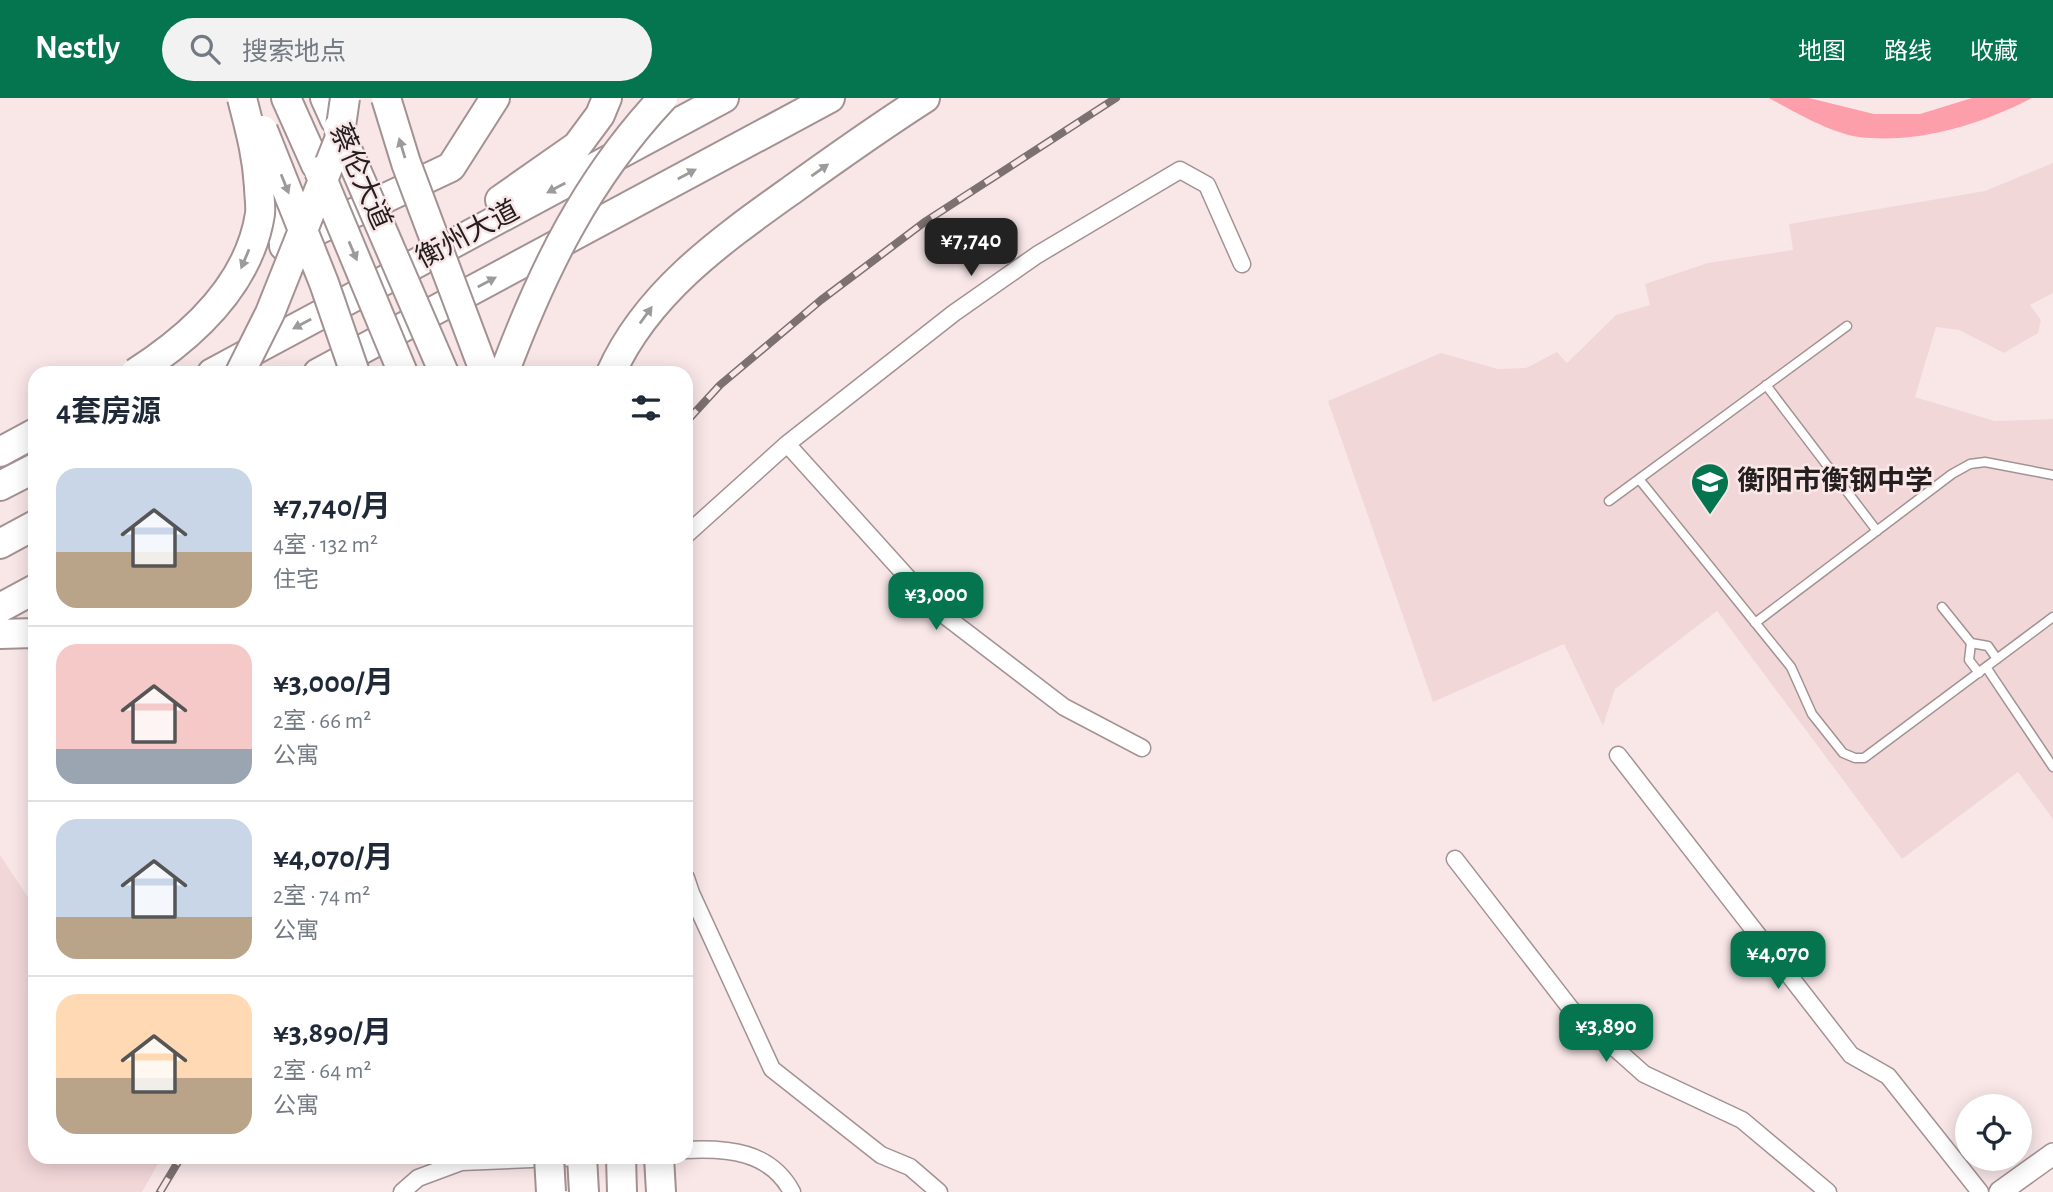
<!DOCTYPE html>
<html lang="zh">
<head>
<meta charset="utf-8">
<style>
  body { margin:0; font-family:"Alegreya Sans","Noto Sans SC",sans-serif; background:#f2f2f3; color:#1f2937; height:100vh; display:flex; flex-direction:column; font-size:26px; white-space:nowrap }
  * { box-sizing:border-box; margin:0 }
  p { font-size:23px; color:#747a83 }
  .icon { flex:none; width:38px; height:38px; fill:none; stroke:currentColor; stroke-width:2; stroke-linecap:round; stroke-linejoin:round }
  .map { position:relative; flex:1; overflow:hidden }
  .panel { position:absolute; left:28px; top:268px; width:665px; height:798px; display:flex; flex-direction:column; background:#fff; border-radius:21px; box-shadow:0 4px 18px #0003 }
  .panel>* { flex:none }
  .tools { position:absolute; left:1955px; top:996px; display:grid; gap:14px }
  .tools a { display:grid; place-items:center; width:77px; height:77px; border-radius:50%; background:#fff; box-shadow:0 4px 18px #0003; font-size:35px }
  .price { position:absolute; translate:-50% -60px; padding:0 16px; border-radius:14px; background:#04754f; color:#fff; font-size:23px; line-height:46px; filter:drop-shadow(0 2px 4px #0008) }
  .price::after { content:''; position:absolute; left:50%; top:42px; width:21px; height:16px; margin-left:-10px; background:inherit; clip-path:polygon(0 0,100% 0,50% 100%) }
  .price.active { background:#222; color:#fff }
  ul { padding:0; list-style:none }
  li { display:flex; align-items:center; gap:21px; height:175px; padding:0 28px }
  li+li { border-top:2px solid #e0e1e3 }
  li span { display:grid; place-items:center; flex:none; width:196px; height:140px; border-radius:21px; color:#555 }
  li>.icon { margin-inline-start:auto }
  span .icon { width:84px; height:84px; fill:#fffc; stroke-width:1 }
  li b { font-size:30px }
  h2 { display:flex; justify-content:space-between; align-items:center; height:84px; padding:0 28px; font-size:30px }
  header { display:flex; align-items:center; gap:42px; box-sizing:border-box; height:98px; padding:0 35px; background:#04754f; color:#fff }
  header strong { font-size:33px }
  nav { display:flex; gap:38px; margin-inline-start:auto; font-size:24px }
  .search { width:490px; height:63px; background:#f2f2f3; display:flex; align-items:center; gap:18px; box-sizing:border-box; padding:0 24px; border-radius:38px; color:#747a83; font-size:26px }
  .map>svg:first-child { display:block }
  .built { fill:#f2d7d9 }
  .water { fill:#fd9fab }
  .lines { fill:none; stroke-linecap:round; stroke-linejoin:round }
  .lane-casing { stroke:#a39293; stroke-width:11 }
  .street-casing { stroke:#a39293; stroke-width:19 }
  .secondary-casing { stroke:#a39293; stroke-width:24 }
  .primary-casing { stroke:#a39293; stroke-width:28 }
  .highway-casing { stroke:#a39293; stroke-width:32 }
  .lane { stroke:#fff; stroke-width:8 }
  .street { stroke:#fff; stroke-width:16 }
  .secondary { stroke:#fff; stroke-width:21 }
  .primary { stroke:#fff; stroke-width:24 }
  .highway { stroke:#fff; stroke-width:28 }
  .rail-casing { stroke:#7c7071; stroke-width:8 }
  .rail { stroke:#f9e7e8; stroke-width:5; stroke-dasharray:16; stroke-linecap:butt }
  .highway-bridge-casing { stroke:#a39293; stroke-width:32; stroke-linecap:butt }
  .highway-bridge { stroke:#fff; stroke-width:28 }
  .oneway { fill:#9d9a9a }
  .labels { text-anchor:middle; dominant-baseline:central; stroke-width:5; stroke-linejoin:round; paint-order:stroke }
  .street-label { font-size:28px; fill:#251e1f; stroke:#f9e7e8 }
  .poi-label { font-size:28px; font-weight:bold; fill:#251e1f; stroke:#f9e7e8; text-anchor:start }
</style>
</head>
<body>
<header>
<strong>Nestly</strong>
<div class="search"><svg class="icon" aria-label="search" viewBox="0 0 24 24"><circle cx="10" cy="10" r="6"/><path d="M15 15l6 6"/></svg>搜索地点</div>
<nav><a>地图</a><a>路线</a><a>收藏</a></nav>
</header>
<div class="map">
<svg width="2053" height="1094" viewBox="0 0 2053 1094">
  <rect width="100%" height="100%" fill="#f9e7e8"/>
  <path class="built" d="M2053,65V195L2030,207L2041,222L2038,235L2004,255L1959,232L1936,229L1915,299L1995,323L2053,321V721L2018,674L1902,761L1717,513L1615,591L1603,628L1564,546L1433,604L1328,303L1441,255L1498,271L1526,270L1557,254L1567,265L1616,217L1650,207L1645,186L1708,165L1793,152L1789,126L1985,93Z
    M0,757L35,810V1059H154L159,1064L142,1094H0Z"/>
  <path class="water" d="M1769,0H1809L1874,16H1920L1972,0H2032C1980,27 1917,46 1859,39C1831,35 1793,13 1769,0Z"/>
  <g class="lines">
    <defs>
      <path id="lane" d="M1766,287L1877,433
        M1639,381L1791,569L1812,616L1843,655L1855,660H1864L2053,519
        M1609,403L1847,228
        M1942,509L1971,545L1988,548L1997,561
        M1755,525L1952,376L1970,366L1985,364L2053,377
        M1971,545L1969,562L1979,575
        M1986,569L2053,669"/>
      <path id="street" d="M787,346L936,511L1064,609L1142,650
        M686,437L787,346L954,215L1037,157L1180,72L1207,87L1242,166
        M1618,657L1851,957L1888,978L1980,1094
        M1455,761L1571,911L1644,976L1742,1022L1828,1094
        M686,780L691,795L772,971L881,1057L910,1069L939,1094
        M686,1052C728,1050 770,1053 792,1094
        M402,1094L418,1080L461,1064L580,1059"/>
      <path id="secondary" d="M2000,1094L2053,1056"/>
      <path id="primary" d="M260,93L284,148"/>
      <path id="highway" d="M286,0L316,67
        M325,0L335,22
        M500,102L577,48L600,17L607,0
        M284,148L451,69L495,0
        M212,275L724,0
        M318,275L830,0
        M611,275C647,194 723,141 793,91C836,60 880,29 925,0
        M0,354L35,335
        M0,388L35,370
        M0,446L35,427
        M0,510L35,491
        M0,536L35,535
        M582,1059L584,1094
        M621,1059L622,1094
        M659,1059L661,1094"/>
    </defs>
    <use href="#lane" class="lane-casing"/>
    <use href="#street" class="street-casing"/>
    <use href="#secondary" class="secondary-casing"/>
    <use href="#primary" class="primary-casing"/>
    <use href="#highway" class="highway-casing"/>
    <use href="#lane" class="lane"/>
    <use href="#street" class="street"/>
    <use href="#secondary" class="secondary"/>
    <use href="#primary" class="primary"/>
    <use href="#highway" class="highway"/>
    <defs>
      <path id="rail" d="M686,324L720,287L821,202L926,123L1116,0
        M160,1094L181,1059"/>
    </defs>
    <use href="#rail" class="rail-casing"/>
    <use href="#rail" class="rail"/>
    <defs>
      <path id="highway-bridge" d="M386,0L406,65L485,275
        M338,30L444,275
        M263,32L324,185L355,275
        M319,73L403,275
        M135,275C193,238 249,187 260,116C261,107 259,97 259,89C257,56 250,32 242,0
        M240,275L270,215L339,42L345,0
        M504,275C543,171 587,81 663,0
        M549,1059L551,1094"/>
    </defs>
    <use href="#highway-bridge" class="highway-bridge-casing"/>
    <use href="#highway-bridge" class="highway-bridge"/>
  </g>
  <defs><path id="oneway-solid" d="M-6-.8H1V-3.2L6.5 0L1 3.2V.8H-6Z" transform="scale(1.75)"/></defs>
  <g class="oneway">
    <use href="#oneway-solid" transform="translate(402 50) rotate(-107)"/>
    <use href="#oneway-solid" transform="translate(820 72) rotate(-35)"/>
    <use href="#oneway-solid" transform="translate(687 76) rotate(-28)"/>
    <use href="#oneway-solid" transform="translate(285 86) rotate(68)"/>
    <use href="#oneway-solid" transform="translate(556 90) rotate(152)"/>
    <use href="#oneway-solid" transform="translate(353 153) rotate(67)"/>
    <use href="#oneway-solid" transform="translate(245 161) rotate(113)"/>
    <use href="#oneway-solid" transform="translate(487 184) rotate(-28)"/>
    <use href="#oneway-solid" transform="translate(646 217) rotate(-54)"/>
    <use href="#oneway-solid" transform="translate(302 226) rotate(152)"/>
  </g>
  <defs>
    <symbol id="school-pin" viewBox="-11 -11 22 30"><path d="M0 17L-7.5 6A9.5 9.5 0 1 1 7.5 6Z" fill="#04754f" stroke="#f9e7e8"/><path d="M0-5L7-2L0 1L-7-2ZM-4 1L0 2.5L4 1V4Q0 6-4 4Z" fill="#fff"/></symbol>
  </defs>
  <g fill-rule="evenodd">
    <use href="#school-pin" x="1688" y="362" width="44" height="60"/>
  </g>
  <g class="labels">
    <g class="street-label">
      <text transform="translate(360 79) rotate(66)">蔡伦大道</text>
      <text transform="translate(468 137) rotate(-28)">衡州大道</text>
    </g>
    <g class="poi-label">
      <text x="1737" y="384">衡阳市衡钢中学</text>
    </g>
  </g>
</svg>
<div class="tools">
<a><svg class="icon" aria-label="locate" viewBox="0 0 24 24"><circle cx="12" cy="12" r="6"/><path d="M12 2v4M12 18v4M2 12h4M18 12h4"/></svg></a>
</div>
<b class="price active" style="left:971px;top:180px">¥7,740</b>
<b class="price" style="left:936px;top:534px">¥3,000</b>
<b class="price" style="left:1778px;top:893px">¥4,070</b>
<b class="price" style="left:1606px;top:966px">¥3,890</b>
<section class="panel">
<h2>4套房源<svg class="icon" aria-label="filters" viewBox="0 0 24 24"><path d="M4 7h16M4 17h16"/><circle cx="9" cy="7" r="2"/><circle cx="15" cy="17" r="2"/></svg></h2>
<ul>
<li><span style="background:linear-gradient(#c9d6e8 60%,#b9a48a 0)"><svg class="icon" aria-label="home" viewBox="0 0 24 24"><path d="M3 11l9-7 9 7M6 9v11h12V9"/></svg></span><div><b>¥7,740/月</b><p>4室 · 132 m²</p><p>住宅</p></div></li>
<li><span style="background:linear-gradient(#f6c9c9 75%,#9aa5b1 0)"><svg class="icon" aria-label="home" viewBox="0 0 24 24"><path d="M3 11l9-7 9 7M6 9v11h12V9"/></svg></span><div><b>¥3,000/月</b><p>2室 · 66 m²</p><p>公寓</p></div></li>
<li><span style="background:linear-gradient(#c9d6e8 70%,#b9a48a 0)"><svg class="icon" aria-label="home" viewBox="0 0 24 24"><path d="M3 11l9-7 9 7M6 9v11h12V9"/></svg></span><div><b>¥4,070/月</b><p>2室 · 74 m²</p><p>公寓</p></div></li>
<li><span style="background:linear-gradient(#ffd9b3 60%,#b9a48a 0)"><svg class="icon" aria-label="home" viewBox="0 0 24 24"><path d="M3 11l9-7 9 7M6 9v11h12V9"/></svg></span><div><b>¥3,890/月</b><p>2室 · 64 m²</p><p>公寓</p></div></li>
</ul>
</section>
</div>
</body>
</html>
